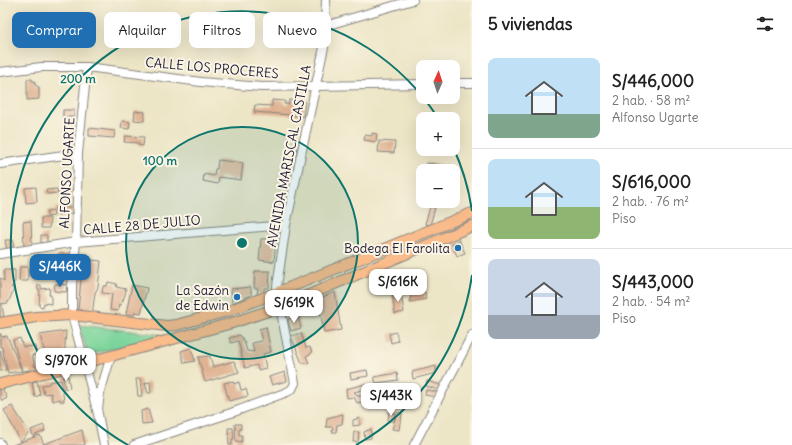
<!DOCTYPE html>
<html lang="es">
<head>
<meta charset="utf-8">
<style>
  body { margin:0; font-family:Delius,sans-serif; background:#f2f2f2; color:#222; height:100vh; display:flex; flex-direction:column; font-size:15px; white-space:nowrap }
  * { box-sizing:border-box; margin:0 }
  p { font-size:13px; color:#767676 }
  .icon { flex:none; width:22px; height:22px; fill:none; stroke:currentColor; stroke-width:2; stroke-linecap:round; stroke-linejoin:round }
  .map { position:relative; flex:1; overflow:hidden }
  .panel { display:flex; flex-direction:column; background:#fff; width:320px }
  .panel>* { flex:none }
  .guide { position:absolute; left:12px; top:12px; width:380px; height:36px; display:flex; gap:8px }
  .needle { width:26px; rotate:3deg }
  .controls { position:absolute; left:416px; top:60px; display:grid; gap:8px }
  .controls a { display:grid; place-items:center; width:44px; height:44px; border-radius:8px; background:#fff; box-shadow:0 4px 16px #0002; font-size:20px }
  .price { position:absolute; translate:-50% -34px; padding:0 9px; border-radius:8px; background:#fff; color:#222; font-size:13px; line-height:26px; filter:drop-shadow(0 1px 2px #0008) }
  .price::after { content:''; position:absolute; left:50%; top:24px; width:12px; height:9px; margin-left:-6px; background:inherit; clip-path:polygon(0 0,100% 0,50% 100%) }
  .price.on { background:#1f6fb2; color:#fff }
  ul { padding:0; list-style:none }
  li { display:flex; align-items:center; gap:12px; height:100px; padding:0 16px }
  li+li { border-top:1px solid #e0e0e0 }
  li span { display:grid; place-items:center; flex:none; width:112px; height:80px; border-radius:8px; color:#555 }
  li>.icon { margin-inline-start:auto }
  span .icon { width:48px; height:48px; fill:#fffc; stroke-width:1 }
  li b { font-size:17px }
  h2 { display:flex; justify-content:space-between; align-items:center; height:48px; padding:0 16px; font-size:17px }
  .pill { padding:0 14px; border-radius:8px; background:#fff; box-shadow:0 4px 16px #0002; font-size:14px; line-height:36px }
  .pill.on { background:#1f6fb2; color:#fff }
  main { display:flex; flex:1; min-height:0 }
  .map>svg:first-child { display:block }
  .green { fill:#7ad49a; stroke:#4e7b6a }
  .building { fill:#dfb191 }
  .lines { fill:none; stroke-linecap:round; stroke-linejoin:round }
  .minor-casing { stroke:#878480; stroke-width:10 }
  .major-casing { stroke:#878480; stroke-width:12 }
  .minor { stroke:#fff; stroke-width:8 }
  .major { stroke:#fabc8b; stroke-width:10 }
  .ring { fill:none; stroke:#0f766e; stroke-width:2 }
  .poi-dot { fill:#1f6fb2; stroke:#fcf5e5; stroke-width:1.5 }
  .labels { text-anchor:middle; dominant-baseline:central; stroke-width:4; stroke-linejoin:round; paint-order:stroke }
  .street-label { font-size:13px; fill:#22223b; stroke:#fcf5e5 }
  .poi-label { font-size:13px; fill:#22223b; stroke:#fcf5e5; text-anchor:end }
  .centre { fill:#0f766e; stroke:#fcf5e5; stroke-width:2 }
  .ring-label { font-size:12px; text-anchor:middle; font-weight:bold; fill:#0f766e; stroke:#fcf5e5; stroke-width:4; stroke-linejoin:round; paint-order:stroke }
</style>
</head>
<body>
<main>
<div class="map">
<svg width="472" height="445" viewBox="0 0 472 445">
  <rect width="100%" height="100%" fill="#fcf5e5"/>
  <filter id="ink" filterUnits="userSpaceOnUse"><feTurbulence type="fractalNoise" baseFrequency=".025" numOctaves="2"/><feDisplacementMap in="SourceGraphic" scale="8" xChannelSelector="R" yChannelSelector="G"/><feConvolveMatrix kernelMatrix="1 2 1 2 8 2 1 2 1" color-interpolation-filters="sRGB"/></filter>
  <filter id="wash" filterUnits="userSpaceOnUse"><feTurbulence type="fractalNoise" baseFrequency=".012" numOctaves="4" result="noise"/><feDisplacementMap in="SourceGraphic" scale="16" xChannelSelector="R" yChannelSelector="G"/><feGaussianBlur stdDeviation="0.9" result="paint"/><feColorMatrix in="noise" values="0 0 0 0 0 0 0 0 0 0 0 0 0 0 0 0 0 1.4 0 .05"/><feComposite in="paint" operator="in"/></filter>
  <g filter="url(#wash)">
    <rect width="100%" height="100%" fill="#ece5c6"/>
    <path class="green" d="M79,325L165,335L88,355Z"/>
    <g id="blocks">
      <path class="building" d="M27,79H32V81H35V85L39,87V99L27,100Z
        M272,100L285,101L284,104H289V100L305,102L303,116L254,112L255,105L272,106Z
        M63,110H74V117H63Z
        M135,111L145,112L144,121L134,120Z
        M122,121L130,122L129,129L121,128Z
        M89,128L115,131L114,138L89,136Z
        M372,133L377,134L376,142L364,140L365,135L372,136Z
        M125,136L144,137L143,146L138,145L139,143L124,142Z
        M379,141L395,142L394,153L378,152Z
        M218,160L243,163L241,180L219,177L218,184L203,181L204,174L214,176L215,169H217Z
        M427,163L443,165L442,171H426Z
        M36,187L37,202L26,203L25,188Z
        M57,189L58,193L47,194L46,190Z
        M74,189V195L60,197L59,191Z
        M72,207V214L56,215L55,208Z
        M430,207L435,208L430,225L425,224Z
        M53,210L54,216L47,217V211Z
        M41,218H50L49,228H41Z
        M31,221L32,246L24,249L23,222Z
        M41,235H47V243H41Z
        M276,238L274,262L259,260L261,239Z
        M5,240H13L14,250L7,251Z
        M459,240L465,253L457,256L452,244Z
        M58,254H69V263L63,262V266L57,265Z
        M83,259L101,261L98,287L95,293L92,315H82V310H78Z
        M20,267H28V281H19Z
        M57,269H68V279L56,278Z
        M4,270H15V282L13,283V287H11L14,289L8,303L0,304L2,305L4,318H0V278L4,281Z
        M255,271H270L269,288H264V294H257L258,288H254Z
        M108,282L117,284L116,287L126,289L125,295L121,305L119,304L118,311L110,310L112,294L102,293L103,286H107Z
        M55,284L67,285L66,292L54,291Z
        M38,285H41V289L50,288L49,295H51V304L44,303L43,307L39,306L40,290H38Z
        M132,285L147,288L141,313L135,312L134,315L126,314Z
        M251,287V295L232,303L231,289Z
        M335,292L341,330L324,333L318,299Z
        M425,292L426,299L410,302L411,295Z
        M401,293L404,312L395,314L392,294Z
        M298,316L301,328L291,331L288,319Z
        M266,327L271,352L263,354L266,368L258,370L257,365L245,368L238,341L231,343L229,338L240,335L244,341L247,351L254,352L252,343L262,341L259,329Z
        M66,331L64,361L48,365L40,335Z
        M396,332L398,341L391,343L389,334Z
        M0,333L2,337L7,336L22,371L13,340L20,338L23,347L35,346L37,355H32L35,367H40L41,372L32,375L30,370L8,373L2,347H0Z
        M301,333L306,348L310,347L312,353L306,356L309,363H302L291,336Z
        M191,348L195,361L184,363L181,351Z
        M0,350L6,370L0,371Z
        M210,356L213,367L234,361L239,372L205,382L198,357Z
        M436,366V373L413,379L412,372Z
        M367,370L368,376L351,379L350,373Z
        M285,372L287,381L272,385L269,377Z
        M397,373L398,380L376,383L374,377Z
        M68,376L70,388L65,389L63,377Z
        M136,379H140L142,396H138Z
        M61,380L64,401H60V399L52,401L51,393L44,394L42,385L49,384V382Z
        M37,381L40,395L35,397L32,382Z
        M233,381L234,384L239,382L241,390L246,389L248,396L229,401L224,383Z
        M427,381L441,385L439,390L426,386Z
        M150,382L151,393H148L145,383Z
        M365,384L366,389L354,392L358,396H366V401L357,403L354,397L347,398L346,389Z
        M2,388L7,398L2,401L0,397V390Z
        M426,390L438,392L437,397L425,395Z
        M12,406L29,432L21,442L4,410Z
        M148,409L152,423L142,424L141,411Z
        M389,412L395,413L394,421H388Z
        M397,413H402L401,423H400L399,430L392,429Z
        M343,414L342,424L337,425L336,432H332L333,427H326L327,418Z
        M360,418V425L353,426V420Z
        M235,424H241V429L239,430V435H242V442L236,441Z
        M44,425L45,431L33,436L31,430Z
        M228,428H233L234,439H232V445H229Z
        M371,429V438L365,439L364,432Z
        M82,430L85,445H45L44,444Z
        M354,432H359L358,442H353Z
        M40,435L44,445H13Z"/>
    </g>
  </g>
  <g filter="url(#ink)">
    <use href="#blocks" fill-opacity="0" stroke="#878480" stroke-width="1"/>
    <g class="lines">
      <defs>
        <path id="minor" d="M325,26L413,0
          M87,67L78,153L76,242L72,286V315L98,414L104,445
          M0,72L41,67H87L201,82L262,87L423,84
          M453,83H472
          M0,164L78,153
          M0,254L76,242L286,225
          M98,409L100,393L111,356
          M0,443L1,445
          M134,445L231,413L287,392L292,389L295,383L280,307L276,293L286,225L324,47L326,0
          M414,445L472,335"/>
        <path id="major" d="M0,323L36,317L72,315L167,326L176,325L228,311L276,293L472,213
          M0,384L111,356L232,323L280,307L472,226"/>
      </defs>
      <use href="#minor" class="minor-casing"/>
      <use href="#major" class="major-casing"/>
      <use href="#minor" class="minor"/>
      <use href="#major" class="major"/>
    </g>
  </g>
  <circle cx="242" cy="243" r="116" fill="#0f766e" fill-opacity=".12"/>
  <g class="ring">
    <circle cx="242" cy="243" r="116"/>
    <path d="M472 275A232 232 0 0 1 356 445M128 445A232 232 0 1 1 438 118M453 147A232 232 0 0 1 472 211"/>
  </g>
  <g class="poi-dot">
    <circle cx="458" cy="248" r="4"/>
    <circle cx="237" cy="297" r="4"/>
  </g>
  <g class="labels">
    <g class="street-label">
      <text transform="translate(212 68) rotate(5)">CALLE LOS PROCERES</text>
      <text transform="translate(289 156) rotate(-79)">AVENIDA MARISCAL CASTILLA</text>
      <text transform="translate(67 173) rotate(-87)">ALFONSO UGARTE</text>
      <text transform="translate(142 225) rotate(-5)">CALLE 28 DE JULIO</text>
    </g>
    <g class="poi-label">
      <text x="450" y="248">Bodega El Farolita</text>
      <text x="229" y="290">La Sazón<tspan x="229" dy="15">de Edwin</tspan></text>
    </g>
  </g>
  <circle cx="242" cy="243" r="6" class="centre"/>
  <g class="ring-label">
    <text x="78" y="83">200 m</text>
    <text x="160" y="165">100 m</text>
  </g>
</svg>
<div class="controls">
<a><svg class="needle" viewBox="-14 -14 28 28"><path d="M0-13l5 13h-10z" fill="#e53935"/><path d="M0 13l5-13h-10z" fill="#767676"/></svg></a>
<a>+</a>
<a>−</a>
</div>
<b class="price on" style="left:60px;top:288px">S/446K</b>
<b class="price" style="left:398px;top:303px">S/616K</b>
<b class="price" style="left:294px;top:324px">S/619K</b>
<b class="price" style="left:66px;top:382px">S/970K</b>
<b class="price" style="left:391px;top:417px">S/443K</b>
<div class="guide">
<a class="pill on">Comprar</a>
<a class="pill">Alquilar</a>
<a class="pill">Filtros</a>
<a class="pill">Nuevo</a>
</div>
</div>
<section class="panel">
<h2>5 viviendas<svg class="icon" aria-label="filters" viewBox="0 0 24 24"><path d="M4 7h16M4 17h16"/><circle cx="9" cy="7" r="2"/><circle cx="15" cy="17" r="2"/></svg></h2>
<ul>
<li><span style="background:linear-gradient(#bfe0f5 70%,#7fa58c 0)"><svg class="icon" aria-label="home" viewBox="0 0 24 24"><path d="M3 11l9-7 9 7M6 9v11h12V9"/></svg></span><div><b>S/446,000</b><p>2 hab. · 58 m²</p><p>Alfonso Ugarte</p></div></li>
<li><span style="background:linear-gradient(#bfe0f5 60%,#8fb573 0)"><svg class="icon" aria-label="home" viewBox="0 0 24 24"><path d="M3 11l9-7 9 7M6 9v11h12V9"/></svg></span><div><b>S/616,000</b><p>2 hab. · 76 m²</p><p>Piso</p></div></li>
<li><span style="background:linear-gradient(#c9d6e8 70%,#9aa5b1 0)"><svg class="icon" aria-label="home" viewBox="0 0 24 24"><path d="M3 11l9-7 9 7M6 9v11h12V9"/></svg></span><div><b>S/443,000</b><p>2 hab. · 54 m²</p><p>Piso</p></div></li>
</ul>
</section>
</main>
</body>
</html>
